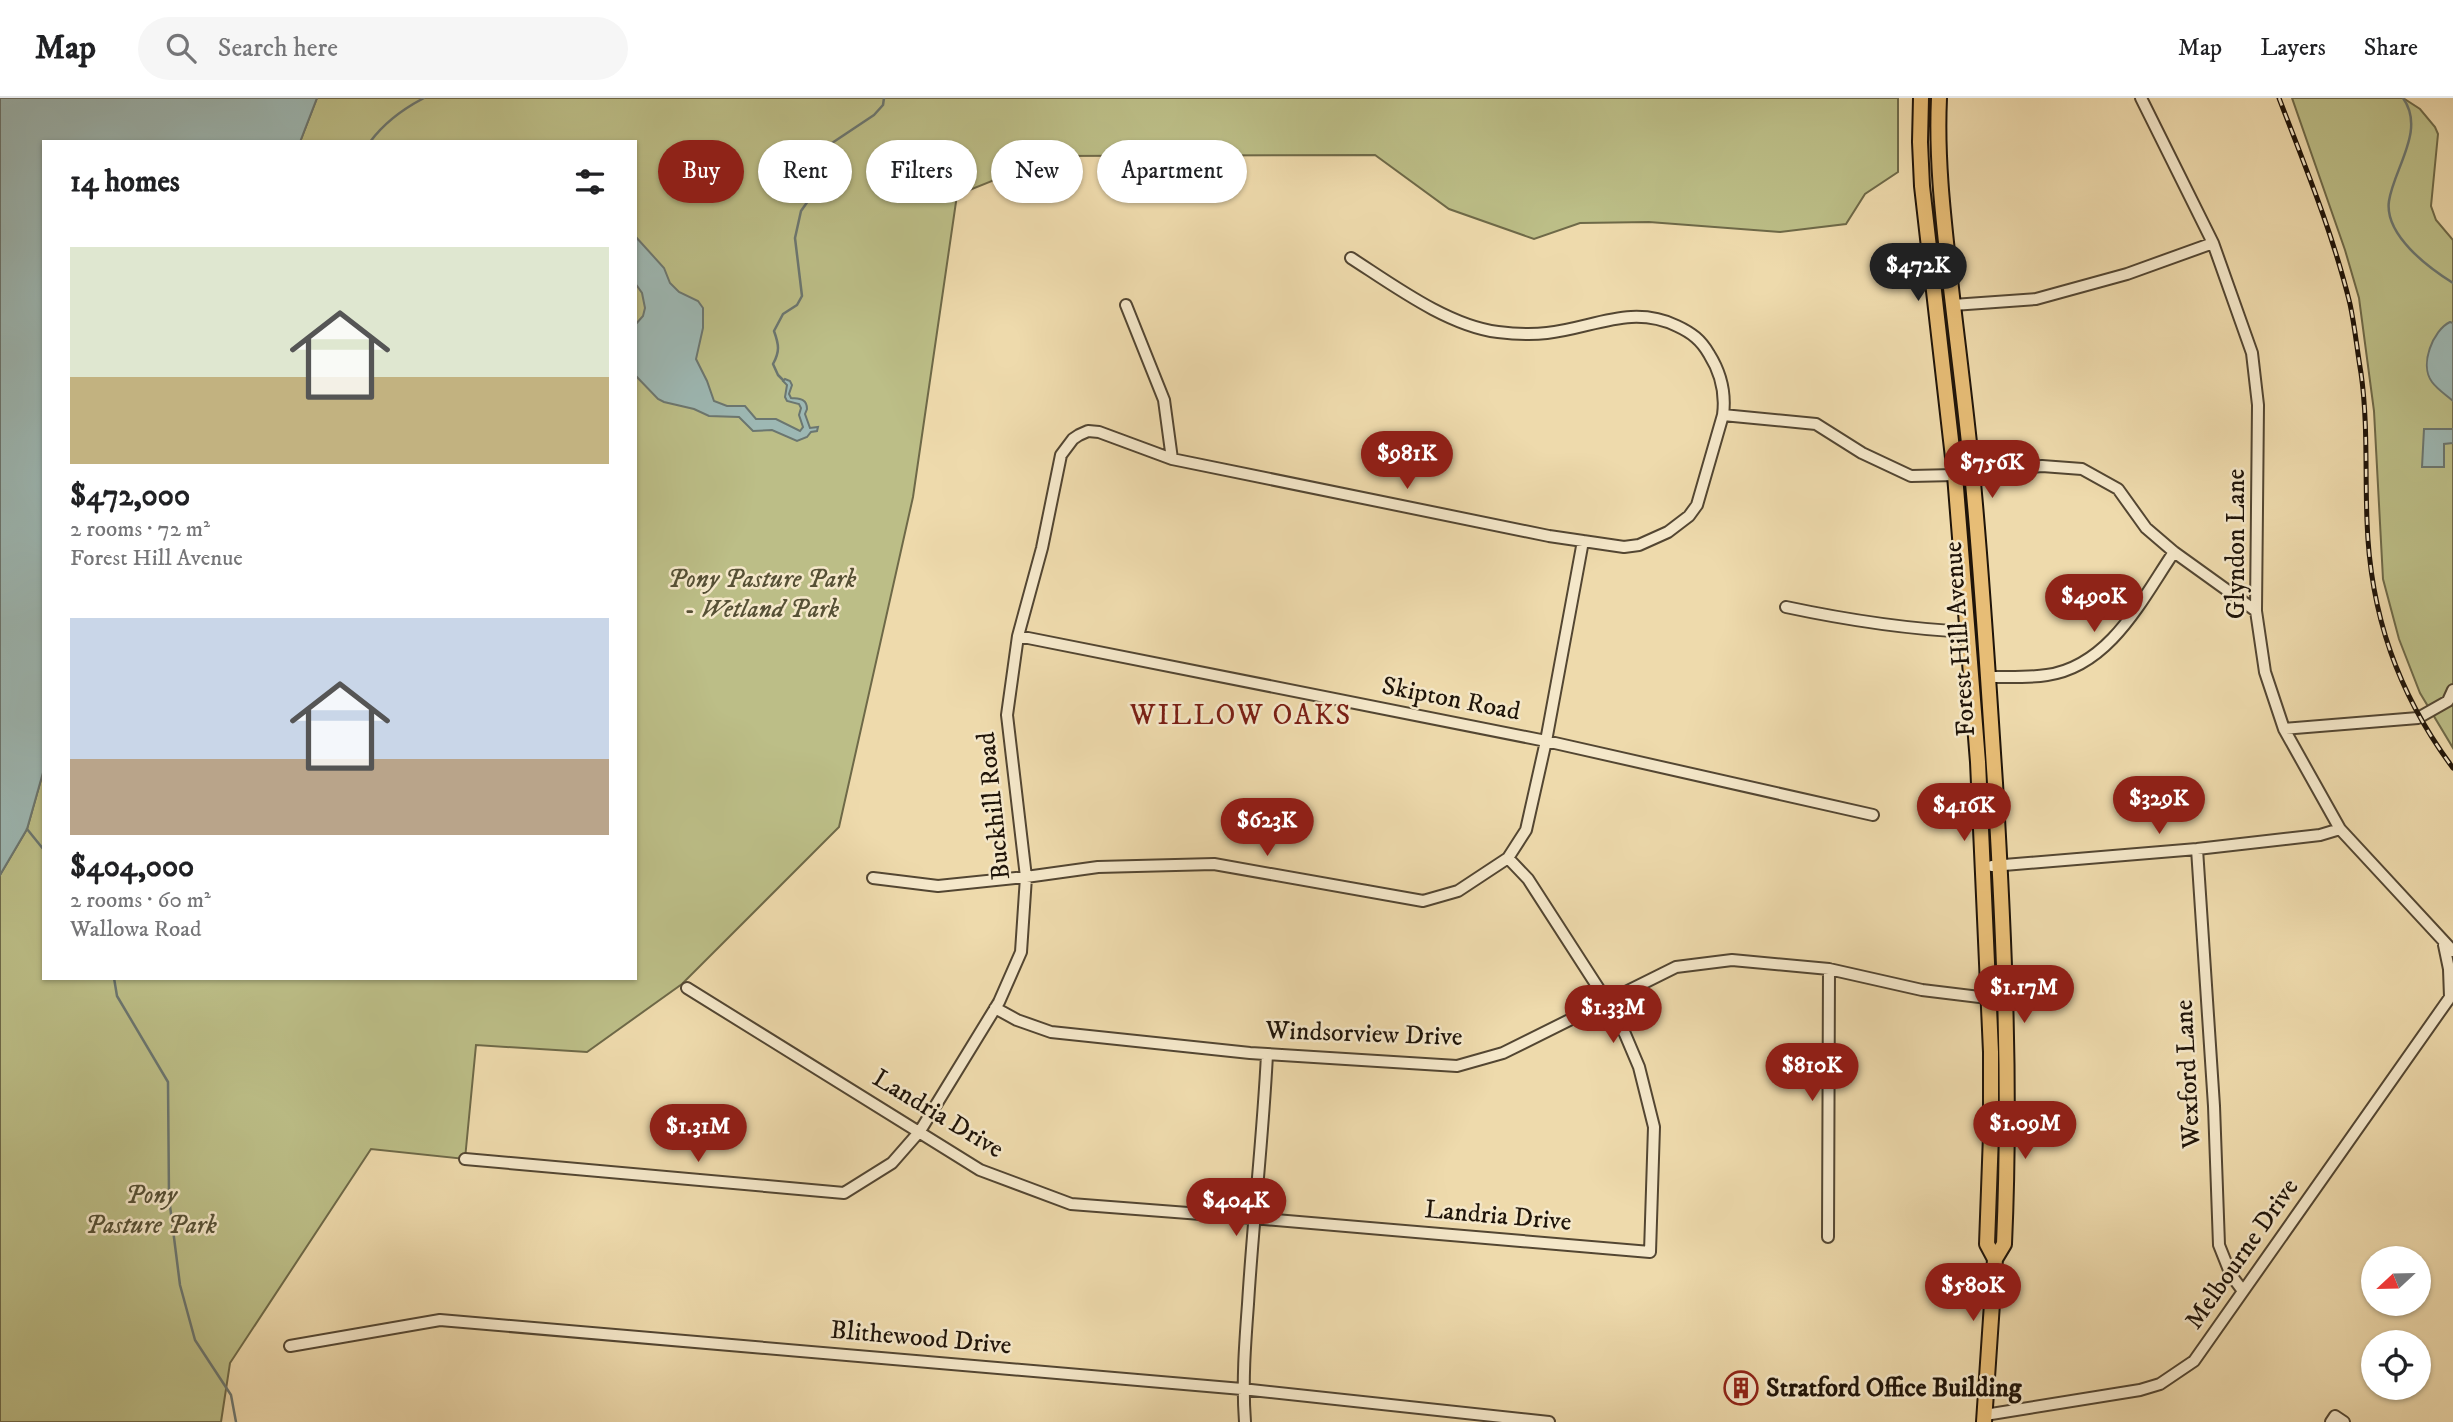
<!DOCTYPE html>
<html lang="en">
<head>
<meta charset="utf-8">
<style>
  body { margin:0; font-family:"IM FELL DW Pica",serif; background:#f6f6f6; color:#202124; height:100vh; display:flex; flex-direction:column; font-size:26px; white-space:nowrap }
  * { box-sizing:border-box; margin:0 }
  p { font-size:23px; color:#757577 }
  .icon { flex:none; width:38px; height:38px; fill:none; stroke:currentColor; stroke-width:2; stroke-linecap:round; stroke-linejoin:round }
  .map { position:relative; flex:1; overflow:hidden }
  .panel { position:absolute; left:42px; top:42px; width:595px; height:840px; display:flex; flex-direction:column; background:#fff; border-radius:0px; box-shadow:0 2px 5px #0004 }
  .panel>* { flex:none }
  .hud { position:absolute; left:658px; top:42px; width:665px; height:63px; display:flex; gap:14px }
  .needle { width:46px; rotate:248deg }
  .tools { position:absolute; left:2361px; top:1148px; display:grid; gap:14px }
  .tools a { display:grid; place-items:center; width:70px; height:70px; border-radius:50%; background:#fff; box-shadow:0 2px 5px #0004; font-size:35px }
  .price { position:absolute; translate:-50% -60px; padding:0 16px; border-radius:24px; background:#8f2418; color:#fff; font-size:23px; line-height:46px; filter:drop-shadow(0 2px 4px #0008) }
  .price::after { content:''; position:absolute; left:50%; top:42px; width:21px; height:16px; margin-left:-10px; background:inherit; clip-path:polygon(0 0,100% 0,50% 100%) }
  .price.selected { background:#222; color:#fff }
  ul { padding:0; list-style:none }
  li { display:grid; align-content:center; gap:14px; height:371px; padding:0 28px }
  li span { display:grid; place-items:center; height:217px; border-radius:0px; color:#555 }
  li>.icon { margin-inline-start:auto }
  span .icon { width:126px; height:126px; fill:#fffc; stroke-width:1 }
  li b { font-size:30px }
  h2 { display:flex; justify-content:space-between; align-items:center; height:84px; padding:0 28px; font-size:30px }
  .tag { padding:0 24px; border-radius:32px; background:#fff; box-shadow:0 2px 5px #0004; font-size:24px; line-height:63px }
  .tag.selected { background:#8f2418; color:#fff }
  header { display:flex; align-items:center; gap:42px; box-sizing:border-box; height:98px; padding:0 35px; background:#fff; border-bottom:2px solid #e0e0e0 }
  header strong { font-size:33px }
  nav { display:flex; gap:38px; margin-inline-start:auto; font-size:24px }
  .search { width:490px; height:63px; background:#f6f6f6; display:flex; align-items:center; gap:18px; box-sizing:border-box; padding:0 24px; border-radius:38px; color:#757577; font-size:26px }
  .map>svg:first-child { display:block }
  .green { fill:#bcbe87; stroke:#6e6948; stroke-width:2 }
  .water { fill:#9db8b4; stroke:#6b7670; stroke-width:2 }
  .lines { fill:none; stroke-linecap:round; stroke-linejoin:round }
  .stream { stroke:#6b7670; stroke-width:2.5 }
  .minor-casing { stroke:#534632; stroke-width:14 }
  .major-casing { stroke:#1f1409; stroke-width:18 }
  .minor { stroke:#f4e7c9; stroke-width:10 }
  .major { stroke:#e7bd76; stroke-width:14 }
  .rail-casing { stroke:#1f1409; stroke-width:5 }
  .rail { stroke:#f4e7c9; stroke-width:2.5; stroke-dasharray:8; stroke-linecap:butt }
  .labels { text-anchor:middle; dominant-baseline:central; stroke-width:5; stroke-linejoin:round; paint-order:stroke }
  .street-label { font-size:26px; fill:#1f1409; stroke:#f4e7c9 }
  .park-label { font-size:26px; font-style:italic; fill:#565035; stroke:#f4e7c9 }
  .poi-label { font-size:26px; font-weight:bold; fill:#1f1409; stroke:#f4e7c9; text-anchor:start }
  .neighbourhood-label { font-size:28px; letter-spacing:2px; fill:#7a1f14; stroke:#f4e7c9 }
</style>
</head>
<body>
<header>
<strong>Map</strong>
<div class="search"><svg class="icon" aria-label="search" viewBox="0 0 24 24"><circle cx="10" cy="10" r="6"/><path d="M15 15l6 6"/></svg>Search here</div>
<nav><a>Map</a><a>Layers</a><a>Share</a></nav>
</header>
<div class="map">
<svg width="2453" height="1324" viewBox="0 0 2453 1324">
  <rect width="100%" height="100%" fill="#eedaac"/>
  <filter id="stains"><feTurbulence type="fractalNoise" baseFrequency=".00286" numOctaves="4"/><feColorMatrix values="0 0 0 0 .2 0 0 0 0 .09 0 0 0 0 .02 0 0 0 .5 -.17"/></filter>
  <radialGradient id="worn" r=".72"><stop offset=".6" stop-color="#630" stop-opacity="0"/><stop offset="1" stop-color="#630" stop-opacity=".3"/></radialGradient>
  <path class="green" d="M317,0H1898V74L1865,96L1846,126L1780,134L1649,124L1580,125L1534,141L1449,111L1375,57L1054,58L957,97L913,399L839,729L682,886L587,954L476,947L465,1061L371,1051L230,1265L221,1324H0V777L27,731L44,671V880H635V44H300Z
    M2292,0H2403L2420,11L2435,29L2438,36L2431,108L2436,122L2453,142V650L2420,595L2399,541L2383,481L2374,313L2359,200L2345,152Z"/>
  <path class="water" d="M0,0H317L300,44H44V671L27,731L0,777Z
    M635,138L664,170L670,185L679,194L698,203L703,210V230L696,261L707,283L714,303L727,308H745L756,321H776L800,333L803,329L799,317L801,310L799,306L787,303L785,299L787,287L783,283L785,281L790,283L792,287L789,296L791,300C799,301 807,300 807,311L805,316L810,330L818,329L817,333L811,334L807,339L797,343L772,332L753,333L739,319L709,318L694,311L664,304L658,301L635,277V227L643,218L645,210L642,195L635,185Z
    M2450,224L2453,225V303C2446,297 2437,291 2432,284C2419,267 2433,232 2450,224Z
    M2424,331H2453V345L2444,346V369H2422Z"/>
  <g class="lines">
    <path class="stream" d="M2403,0C2426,32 2394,70 2389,103C2384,137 2429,170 2453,185
      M370,44C384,25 403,11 424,0
      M783,282L778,277L773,266C780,253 779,247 774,233L783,216L797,207L802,198L795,140L801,113L808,103L812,82L824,66L832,45L874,17L883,7L884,0
      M27,731L44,752
      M114,880L117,898L168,984L169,1100L180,1187L195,1242L231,1297L236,1324"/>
    <defs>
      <path id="minor" d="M2141,0L2213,145L2252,255L2258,307L2256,513L2265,574L2284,631L2340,731L2453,853
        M1126,207L1164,302L1172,361
        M1953,207L2036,201L2127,176L2213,145
        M1723,317L1816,326L1862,355L1911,378L1955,377L2042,368L2082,371L2118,391L2146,430L2174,454L2256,513
        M1786,509C1847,522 1906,531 1968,534
        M1018,538L1546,643L1873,717
        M1988,579C2008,579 2028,580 2047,577C2110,568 2142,501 2174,454
        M2284,631L2418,620L2448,603L2453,592
        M2197,751L2214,1008L2219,1147L2231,1177L2243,1193
        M1992,768L2197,751L2320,737L2340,731
        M873,780L938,788L1026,779L1098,769L1214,766L1423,803L1458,793L1508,760L1526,732L1546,643L1583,443
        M2444,847L2449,871L2450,899
        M687,890L980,1072L1071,1106L1253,1120L1650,1154L1654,1029L1639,969L1625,936L1608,905L1528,781L1508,760
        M995,910L1017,922L1051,934L1250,955L1457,968L1503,955L1676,869L1732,862L1829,871L1922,892L1996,901
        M465,1061L844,1095L892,1065L920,1033L999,904L1021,854L1026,779L1007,617L1018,538L1042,450L1061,357L1073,341L1079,337L1088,333L1099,334L1172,361L1549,438L1624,449L1639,447L1668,434L1689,418L1697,407L1723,317C1726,294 1721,275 1709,256C1701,242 1692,235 1677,228C1631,206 1593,230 1547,235C1531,237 1514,236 1498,234C1448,228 1393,187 1351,160
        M1828,1139L1829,871
        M290,1248L440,1222L1242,1291L1549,1324
        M1985,1317L2140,1292L2160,1286L2194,1263L2453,895
        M1245,1324C1242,1285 1245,1246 1248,1206C1253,1123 1263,1039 1267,956
        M2331,1324L2335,1318L2344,1324"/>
      <path id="major" d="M1921,0L1920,44L1922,88L1955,377L1978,664L1991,954V1037L1987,1146L1995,1161
        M1939,0C1936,64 1944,126 1951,190C1958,251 1966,312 1972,374C1982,477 1988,581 1995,685C2004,839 2011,991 2004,1146L1995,1161L1984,1324"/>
    </defs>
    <use href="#minor" class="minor-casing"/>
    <use href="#major" class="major-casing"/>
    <use href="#minor" class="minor"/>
    <use href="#major" class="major"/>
    <defs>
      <path id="rail" d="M2279,0C2305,68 2333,136 2350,206C2355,229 2357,252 2361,275C2368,324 2365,374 2367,423C2370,516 2398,596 2453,670"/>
    </defs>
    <use href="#rail" class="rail-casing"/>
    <use href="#rail" class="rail"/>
  </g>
  <defs>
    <symbol id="building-ring" viewBox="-11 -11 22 22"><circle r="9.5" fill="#f4e7c9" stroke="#8f2418" stroke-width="1.5"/><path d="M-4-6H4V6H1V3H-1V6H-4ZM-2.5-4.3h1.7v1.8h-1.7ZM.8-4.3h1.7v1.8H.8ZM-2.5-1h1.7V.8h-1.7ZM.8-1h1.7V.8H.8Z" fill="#8f2418"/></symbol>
  </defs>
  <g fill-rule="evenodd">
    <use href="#building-ring" x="1722" y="1271" width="38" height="38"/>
  </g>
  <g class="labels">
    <g class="street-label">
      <text transform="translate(2236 446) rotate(-90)">Glyndon Lane</text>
      <text transform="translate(1960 541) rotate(-94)">Forest Hill Avenue</text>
      <text transform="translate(1451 601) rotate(11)">Skipton Road</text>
      <text transform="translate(994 708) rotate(-96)">Buckhill Road</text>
      <text transform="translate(1364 936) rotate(2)">Windsorview Drive</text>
      <text transform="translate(2188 976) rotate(-93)">Wexford Lane</text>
      <text transform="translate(938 1016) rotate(31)">Landria Drive</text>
      <text transform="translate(1498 1118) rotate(5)">Landria Drive</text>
      <text transform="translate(2242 1156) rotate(-55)">Melbourne Drive</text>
      <text transform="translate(921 1240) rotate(5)">Blithewood Drive</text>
    </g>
    <g class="park-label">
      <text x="762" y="481">Pony Pasture Park<tspan x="762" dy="30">- Wetland Park</tspan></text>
      <text x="151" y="1097">Pony<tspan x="151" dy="30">Pasture Park</tspan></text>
    </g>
    <g class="poi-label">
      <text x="1766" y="1290">Stratford Office Building</text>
    </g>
    <g class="neighbourhood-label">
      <text x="1241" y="617">WILLOW OAKS</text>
    </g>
  </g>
  <rect width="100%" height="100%" filter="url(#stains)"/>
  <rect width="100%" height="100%" fill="url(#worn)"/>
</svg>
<div class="tools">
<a><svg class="needle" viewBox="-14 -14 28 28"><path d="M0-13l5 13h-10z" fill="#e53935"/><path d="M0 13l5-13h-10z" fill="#757577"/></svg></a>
<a><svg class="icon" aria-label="locate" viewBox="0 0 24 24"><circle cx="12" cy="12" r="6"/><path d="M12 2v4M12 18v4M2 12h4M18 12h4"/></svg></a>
</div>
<b class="price selected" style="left:1918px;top:205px">$472K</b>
<b class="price" style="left:1407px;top:393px">$981K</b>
<b class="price" style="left:1992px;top:402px">$756K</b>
<b class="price" style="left:2094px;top:536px">$490K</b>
<b class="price" style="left:2159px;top:738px">$329K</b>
<b class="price" style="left:1964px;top:745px">$416K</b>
<b class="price" style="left:1267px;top:760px">$623K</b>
<b class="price" style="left:2024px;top:927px">$1.17M</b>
<b class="price" style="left:1613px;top:947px">$1.33M</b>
<b class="price" style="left:1812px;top:1005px">$810K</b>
<b class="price" style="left:2025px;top:1063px">$1.09M</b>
<b class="price" style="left:698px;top:1066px">$1.31M</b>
<b class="price" style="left:1236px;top:1140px">$404K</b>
<b class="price" style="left:1973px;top:1225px">$580K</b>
<div class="hud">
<a class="tag selected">Buy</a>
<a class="tag">Rent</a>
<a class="tag">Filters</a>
<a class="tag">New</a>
<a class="tag">Apartment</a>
</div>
<section class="panel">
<h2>14 homes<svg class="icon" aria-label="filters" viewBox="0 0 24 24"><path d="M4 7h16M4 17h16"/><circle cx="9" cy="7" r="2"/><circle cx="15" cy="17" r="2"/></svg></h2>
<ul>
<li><span style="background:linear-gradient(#dfe7d0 60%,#c2b280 0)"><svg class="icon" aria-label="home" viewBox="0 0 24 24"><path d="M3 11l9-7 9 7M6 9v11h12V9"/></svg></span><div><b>$472,000</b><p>2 rooms · 72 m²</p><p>Forest Hill Avenue</p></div></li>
<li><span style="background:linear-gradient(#c9d6e8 65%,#b9a48a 0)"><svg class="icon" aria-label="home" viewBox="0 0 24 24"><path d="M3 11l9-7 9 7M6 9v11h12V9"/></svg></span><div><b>$404,000</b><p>2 rooms · 60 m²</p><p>Wallowa Road</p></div></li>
</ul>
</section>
</div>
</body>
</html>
